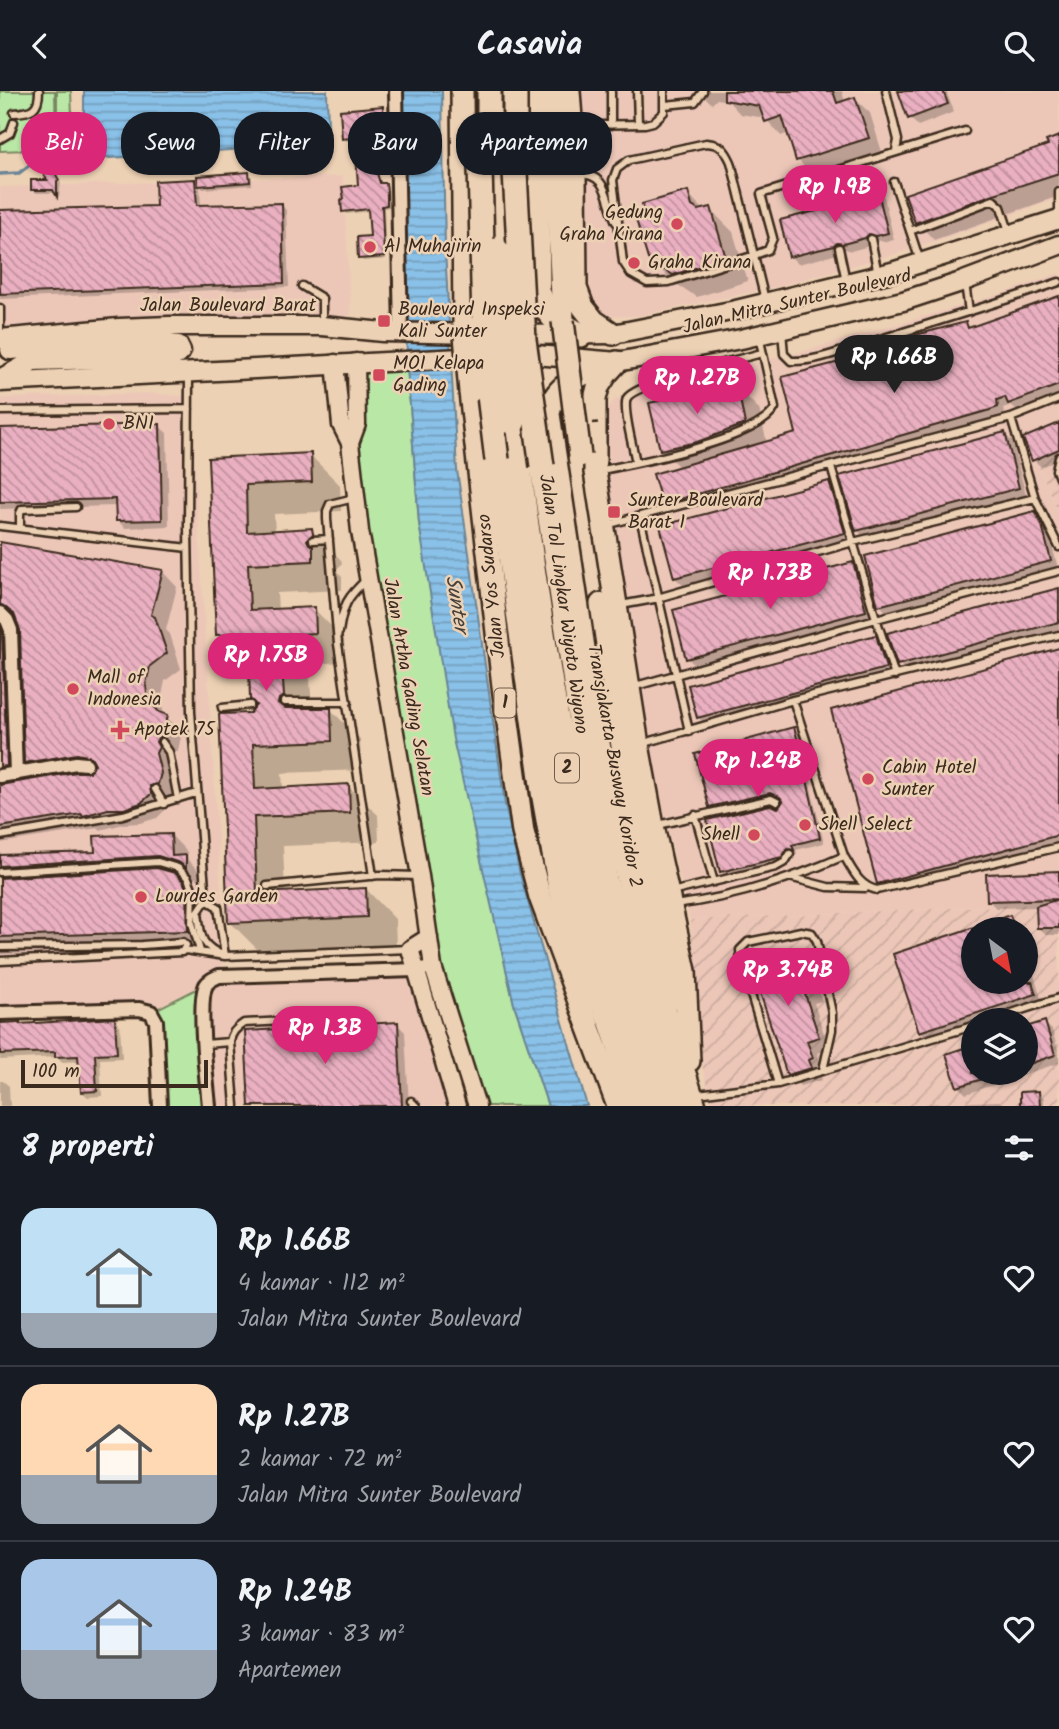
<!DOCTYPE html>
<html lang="id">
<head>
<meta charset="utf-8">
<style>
  body { margin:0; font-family:Kalam,sans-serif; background:#242831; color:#f1f3f6; height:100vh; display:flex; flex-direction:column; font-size:26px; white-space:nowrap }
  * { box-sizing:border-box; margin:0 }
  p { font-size:23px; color:#9ea1a6 }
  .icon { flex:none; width:38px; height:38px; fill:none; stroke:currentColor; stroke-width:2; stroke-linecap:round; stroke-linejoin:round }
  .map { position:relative; height:1015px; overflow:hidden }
  .sheet { display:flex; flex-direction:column; background:#171b24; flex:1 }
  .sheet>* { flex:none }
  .top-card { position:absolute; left:21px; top:21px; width:700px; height:63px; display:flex; gap:14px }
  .needle { width:46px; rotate:148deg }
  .controls { position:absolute; left:961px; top:826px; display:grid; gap:14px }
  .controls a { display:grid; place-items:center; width:77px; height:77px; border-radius:50%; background:#171b24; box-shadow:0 2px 5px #0004; font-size:35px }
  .scale { position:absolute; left:21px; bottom:18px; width:187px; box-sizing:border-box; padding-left:7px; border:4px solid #3b2a1e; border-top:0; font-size:19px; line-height:24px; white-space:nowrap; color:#3b2a1e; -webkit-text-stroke:5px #edd1b4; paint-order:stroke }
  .price { position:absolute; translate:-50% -60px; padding:0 16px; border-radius:24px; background:#db2777; color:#fff; font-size:23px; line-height:46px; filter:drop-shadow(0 2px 4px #0008) }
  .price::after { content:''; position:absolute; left:50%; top:42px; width:21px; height:16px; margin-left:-10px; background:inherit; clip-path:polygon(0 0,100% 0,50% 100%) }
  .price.on { background:#222; color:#fff }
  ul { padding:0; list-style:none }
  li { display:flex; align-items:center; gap:21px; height:175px; padding:0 21px }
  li+li { border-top:2px solid #363941 }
  li span { display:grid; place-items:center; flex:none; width:196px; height:140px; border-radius:21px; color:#555 }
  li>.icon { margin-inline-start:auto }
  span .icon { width:84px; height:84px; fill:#fffc; stroke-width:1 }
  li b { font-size:30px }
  h2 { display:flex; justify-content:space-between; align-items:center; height:84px; padding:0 21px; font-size:30px }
  .chip { padding:0 24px; border-radius:28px; background:#171b24; box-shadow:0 2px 5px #0004; font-size:24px; line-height:63px }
  .chip.on { background:#db2777; color:#fff }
  header { display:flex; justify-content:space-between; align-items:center; height:91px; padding:0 21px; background:#171b24; font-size:32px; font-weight:600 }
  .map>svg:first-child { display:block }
  .built { fill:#ecc7b8 }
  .industrial { fill:url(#industrial-furrows); fill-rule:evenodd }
  .grass { fill:#b9e7a6; stroke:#7a8862; stroke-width:2 }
  .water { fill:url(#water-rules); stroke:#6a8597; stroke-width:2 }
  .shadow { fill:#0003; fill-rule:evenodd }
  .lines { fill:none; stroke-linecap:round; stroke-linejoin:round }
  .stream { stroke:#6a8597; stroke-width:3.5 }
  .building { fill:url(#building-back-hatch); stroke:#3b2a1e; stroke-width:2 }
  .service-casing { stroke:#3b2a1e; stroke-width:11 }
  .minor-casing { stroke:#3b2a1e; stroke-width:18 }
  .tertiary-casing { stroke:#3b2a1e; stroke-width:21 }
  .secondary-casing { stroke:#3b2a1e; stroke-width:23 }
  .trunk-casing { stroke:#3b2a1e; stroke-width:26 }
  .motorway-casing { stroke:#3b2a1e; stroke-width:28 }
  .service { stroke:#edd1b4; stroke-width:6 }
  .minor { stroke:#edd1b4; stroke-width:12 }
  .tertiary { stroke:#edd1b4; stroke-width:16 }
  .secondary { stroke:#edd1b4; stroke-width:18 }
  .trunk { stroke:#edd1b4; stroke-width:21 }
  .motorway { stroke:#edd1b4; stroke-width:23 }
  .trunk-bridge-casing { stroke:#3b2a1e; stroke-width:26; stroke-linecap:butt }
  .motorway-bridge-casing { stroke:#3b2a1e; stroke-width:28; stroke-linecap:butt }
  .path-bridge { stroke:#3b2a1e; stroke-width:2.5; stroke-dasharray:5 5; stroke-linecap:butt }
  .trunk-bridge { stroke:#edd1b4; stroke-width:21 }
  .motorway-bridge { stroke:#edd1b4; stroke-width:23 }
  .poi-dot { fill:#d1495b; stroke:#edd1b4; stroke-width:2.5 }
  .labels { text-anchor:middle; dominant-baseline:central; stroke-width:5; stroke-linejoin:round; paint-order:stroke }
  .shield { fill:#edd1b4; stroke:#705c4b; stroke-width:2 }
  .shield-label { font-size:18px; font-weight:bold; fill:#3b2a1e }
  .poi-label { font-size:19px; fill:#3b2a1e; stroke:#edd1b4; text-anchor:start }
  .street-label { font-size:19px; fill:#3b2a1e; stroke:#edd1b4 }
  .water-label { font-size:21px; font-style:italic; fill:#47413c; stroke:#edd1b4 }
</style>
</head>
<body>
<header><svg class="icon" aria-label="back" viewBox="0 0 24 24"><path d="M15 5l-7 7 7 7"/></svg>Casavia<svg class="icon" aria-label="search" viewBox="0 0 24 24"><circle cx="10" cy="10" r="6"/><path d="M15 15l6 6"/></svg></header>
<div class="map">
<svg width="1059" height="1015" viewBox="0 0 1059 1015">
  <defs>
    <pattern id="industrial-furrows" width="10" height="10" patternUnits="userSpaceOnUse" patternTransform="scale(1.75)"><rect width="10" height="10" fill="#ecc7b8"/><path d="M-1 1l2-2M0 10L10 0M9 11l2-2" fill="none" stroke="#cbab9e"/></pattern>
    <pattern id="water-rules" width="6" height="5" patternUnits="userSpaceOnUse" patternTransform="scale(1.75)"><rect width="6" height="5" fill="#8ac1e8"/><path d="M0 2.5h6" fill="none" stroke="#729dbb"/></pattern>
    <pattern id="building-back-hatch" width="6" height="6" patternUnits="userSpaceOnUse" patternTransform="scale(1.75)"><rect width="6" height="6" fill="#eab0c1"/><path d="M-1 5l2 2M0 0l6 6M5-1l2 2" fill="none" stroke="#bf8f9c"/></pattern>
  </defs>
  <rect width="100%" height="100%" fill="#edd1b4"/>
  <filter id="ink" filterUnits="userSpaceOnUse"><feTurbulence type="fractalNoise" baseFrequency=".0143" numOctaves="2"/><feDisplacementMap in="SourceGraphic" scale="14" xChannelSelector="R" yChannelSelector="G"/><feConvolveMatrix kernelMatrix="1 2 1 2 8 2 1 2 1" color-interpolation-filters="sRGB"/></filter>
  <g filter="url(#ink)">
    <path class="built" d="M578,0H1059V107L906,160L776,196L638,225L599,226L581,195Z
      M343,85L351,225L0,236V96Z
      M1059,182V362L1037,371L1059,422V812L690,829L645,645L603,385L606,322L612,311L637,297L797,262L1001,203Z
      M151,302L191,306L225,865L220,885L416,879L460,1015H209L206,892L151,921L0,923V307Z"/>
    <path class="industrial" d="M1059,362V422L1037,371Z
      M1059,812V1015H712L703,979L690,829ZM973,838H1026V891H973ZM973,929H1026V982H973Z"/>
    <path class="grass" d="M0,0H55L56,58L0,60Z
      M57,0H71L72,24H57Z
      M356,271L407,275L419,432L487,792L514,913L548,1015H477L433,876L350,352Z
      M206,893L209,1015H160L151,921Z"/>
    <path class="water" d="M84,0H327L328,36L322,49L307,54L110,67L98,64L85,47L74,52L65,37L84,23Z
      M402,0H442L445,158L457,379L505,713L520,783L587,1015H548L514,913L453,648L419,432L407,275Z"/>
    <path class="shadow" d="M699,0H842L845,11L855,8L870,22L882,61L812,84L798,69L789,42L781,45L765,27L740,23L728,10L717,8L712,13Z
      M899,0H946L954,21L918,35L910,27Z
      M382,17L385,20L388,64L378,65L379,87L381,94H385L388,97L389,106L390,116L384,117L386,168L363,170L360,167L372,147L370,120L347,123L344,120L360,95L352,50H347L344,47Z
      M1059,47V105L934,149L917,131L1050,55Z
      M52,77L61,92L59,106L56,102H36L33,98L50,91Z
      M248,83L252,86V94L203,98L200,95L201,116L281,113L286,119L289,196L0,208V121L158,117L195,89L200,94Z
      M876,99L884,106L894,149L884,151L877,149L873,154L851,160L845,158L842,162L798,173L790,165L855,112Z
      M687,102L705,120L710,118L733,141L748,190L697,206L673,191L649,167Z
      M1059,206V304L1017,319L1011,314L1003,317L1005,324L671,420L663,412L680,377L661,358L736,295L759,318L767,352L798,343L873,265L966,233L971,238Z
      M1059,334V369L1041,376L1034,369Z
      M159,335L167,342L169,435L125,437L117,429V415L0,418V339Z
      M1004,343L1012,350L1026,404L865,447L857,439Z
      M310,364L340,394L341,420L274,423L275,441L311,439L341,469L342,473L336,479L342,486V499L277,502L278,520L314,518L344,548L345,571L309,573L312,619L330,618L360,648L361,679L282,682L283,698L348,695L378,724L379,751L283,755L285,802L366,798L395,828L396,855L260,861L230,831L251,623L258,614L251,573H247L217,544L210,369Z
      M829,392L836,400L851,450L683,494L675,487Z
      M1035,422L1042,430L1049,443L1058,477L887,522L880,514Z
      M0,453L162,480L177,496L166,539L170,543L181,578L165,590L161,609L164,624L182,641L178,660L173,662L171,667L175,698L173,707L165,710L166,718L157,727L140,732L124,733L100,739L98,737L0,752ZM14,528L18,529L21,538L26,671L43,688L22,691L17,558L8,532ZM94,678L90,683H76V681Z
      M853,473L860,480L872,527L695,574L687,567Z
      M1059,498V540L906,580L899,573Z
      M875,546L883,554L893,584L706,634L698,626Z
      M1059,559V753L886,800L879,792Z
      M794,637L799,642L812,693H810L824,752L796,759L797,763L792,762L787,770L726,785L721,780L785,710L776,707L715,720L710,716Z
      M171,744L187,761L188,769L202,783V791L198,788L170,780L199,809L203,818L204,856L0,863V766L97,763Z
      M1059,782V844H1046L1038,837V816L996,817L989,810Z
      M1009,826L1018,838H973V891H1026V859L1042,910L985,929H973V933L928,948L921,941L895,864Z
      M796,860L810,875L822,910L814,912L829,958L817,962L823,979L819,980L822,989L800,995L789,983Z
      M114,929L120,935L122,967L100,968L102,1005L88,1006L82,1001L80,970L62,971L58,966L0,969V934L22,935Z
      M1044,932L1052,939L1059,962V972L966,1003L958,995L973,956V982H1026V938Z
      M397,933L405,941L409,1015H251Z
      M0,990H3L9,995L10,1015H0Z
      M1038,1001L1044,1007V1015H1022Z
      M999,1010L1004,1015H926V1013Z"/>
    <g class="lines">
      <path class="stream" d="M0,83L19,82L69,44"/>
    </g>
    <path class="building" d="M724,0H833L837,12L855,6L869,47L796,70L782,25L765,31L759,15L724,9Z
      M898,0H943L948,13L908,28Z
      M383,15L386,62L375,63L377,82L380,92H386L387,101V114L382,115L384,166L358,168L357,146L370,145L368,118L342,121L341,109L344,108L342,96L358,94L356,65L352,66L350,47L342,48L340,19Z
      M1059,45V82L991,104L915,132L905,103L1048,54L1046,50Z
      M49,71L59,89L57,90V106L53,99H31V89H47L40,77Z
      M249,81L250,91L198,95L197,85Z
      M195,88L197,114L282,112L284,192L0,203V119L156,115L155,90Z
      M877,97L888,142L876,145L869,143L865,147L843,153L837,152L834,155L789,166L780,129L852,111L851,103Z
      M688,100L692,115L699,119L711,116L726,167L673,184L648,168L634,122L644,120L642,113Z
      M1059,205V294L1008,313L1005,306L997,309L998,316L990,319L662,413L653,383L796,342L782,286L870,263L869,257L904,247L966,231L968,237Z
      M737,293L745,333L697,351L660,359L649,312Z
      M1059,332V358L1032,370L1023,347Z
      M160,333L162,429L116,430L115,408L0,411V337Z
      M1005,341L1019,397L856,440L839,385Z
      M311,362L312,391L246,394L247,441L312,437L313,443L307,449L309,453L313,455V470L248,473L250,519L315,516L316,542L280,544L284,605L279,608L278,612L285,617H331L332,650L253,653L255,698L349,693L350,722L254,726L257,802L366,797L367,826L228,832L219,623L250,622L256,614L250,608L248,543L216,544L208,367Z
      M829,390L845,442L674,487L660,435Z
      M1035,420L1042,434L1051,470L878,515L865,465Z
      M0,451L163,479L151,524L155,526L167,562L150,575L146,593L147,603L152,613L159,621L168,624L163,645L158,647L156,651L159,656L156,662L161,682L158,693L150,695L151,703L141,712L124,718H108L83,725L81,723L0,736V694L76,681H89L95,673L91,666L77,663L24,672L20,539L14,523L0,513Z
      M853,471L866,520L686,568L673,519Z
      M1059,497V531L897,574L887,542Z
      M0,535L2,541L7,675L0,676Z
      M876,544L886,577L697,627L688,594Z
      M1059,557V744L877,793L831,619Z
      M794,636L808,688L807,689L820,747L792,754L794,759L787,758L782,766L720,781L707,729L770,714L778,717L783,710L780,706L770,702L709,716L695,663Z
      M171,743L172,765L186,764V777L180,772L158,765L0,775V764L95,761L94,745Z
      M157,777L175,782L183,790L187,800L188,840L0,846V787Z
      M1059,780V808L987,810L986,783Z
      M1059,808V837H1037L1036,815Z
      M1010,824L1015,838L973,837V891H1032L1036,903L919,941L893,863Z
      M797,858L811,898L804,900L819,946L807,950L813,967L809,969L812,977L787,984L752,877L754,876L753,872Z
      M115,927L117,962L95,963L97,1000L81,1001L78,965L55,966V961L0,963V932L20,931V933Z
      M1045,930L1055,964L1026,974V936Z
      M398,931L402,1015H249L245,940Z
      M973,954V982H995V984L957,996L946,963Z
      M1039,1000L1040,1015H1020V1001Z"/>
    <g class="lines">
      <defs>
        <path id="service" d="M637,0L638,33
          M886,0L898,49L896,60
          M665,14L695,11L703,0
          M14,22C31,21 39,19 39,0
          M575,34L645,33L653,31L664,21V0
          M611,34V0
          M0,48L10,42L14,31
          M577,83C609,82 605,107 616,131
          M894,91L920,170
          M1059,101V121
          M910,140L993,109L1001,116L1010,143
          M871,148L878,183
          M839,157L846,190
          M965,192L969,221
          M302,195L322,207V234
          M765,209L731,71C725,58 721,53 706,52L629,69L617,78L613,89L623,171L631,183L647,192L669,191L755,164L768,159L773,147L761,103L965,40
          M782,240L784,263L791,270C818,271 848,257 874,250C936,231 998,212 1059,191
          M0,241V217
          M189,285L188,436L191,621L206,809L198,821C201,846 200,855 225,865
          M0,320L189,318
          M1011,327L1035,407L1059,456
          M1059,366L1056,379L1059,387
          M636,372C634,359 622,318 627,307C635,292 741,268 762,262
          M831,376L872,515L895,585
          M597,380C633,373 759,349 775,317L759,245
          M354,407L330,413L327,420V428L338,553L373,785
          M640,426L689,640
          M606,434L1011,327L1059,308
          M0,435L188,457
          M20,437V422L22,418L76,416
          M313,449L329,448
          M621,514L654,508L853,451L1035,407
          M339,541C343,514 347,506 367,488
          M632,596L876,528L1059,480
          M284,611H348
          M222,617L250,614
          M162,651L169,661L178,708
          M641,653L793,609L1059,544
          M155,698L164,713
          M695,724L714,791
          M658,734L771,708L777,711
          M0,745L123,724L196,702
          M844,765C853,780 859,795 877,799L1059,756
          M0,781L158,771L178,777L188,787L193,800L192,832L200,860
          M793,787L828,796L866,797
          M267,795L380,784L418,785
          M671,801L776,776L785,771L790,763
          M206,809L218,816L225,865
          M674,814C734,807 789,789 844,765L793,609
          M0,856L142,854L183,851L186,854L182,861L0,870
          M185,859L225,865L410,858
          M990,929L1059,907
          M205,953L230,951
          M778,993L741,871L740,859L748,851L801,840L812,842L817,850L832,922V939L823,979
          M697,1003L778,993L973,935
          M411,1010L416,1015
          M235,1015L230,951C231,942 236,937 244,932L345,927"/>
        <path id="minor" d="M396,0L401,241
          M0,522L7,529L11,539L16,683
          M0,685L76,672L86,673
          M0,922L139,918L151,921L156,930L160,1015
          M209,1015C207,992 197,911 206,894C209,889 215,887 219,885L416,879L433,876"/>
        <path id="tertiary" d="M335,272L341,334L350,352L360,440L420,785L433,876L477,1015
          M350,352L357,333L356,271
          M429,846L410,858L457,1015"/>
        <path id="secondary" d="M514,244L613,243L736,219L892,181L1059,128
          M0,248L119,237L169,235H322L383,241L476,243
          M514,265L536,264L617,271L741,248L903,210L964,190L1059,154
          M0,288L33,270L169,266L177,264L181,260L178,254L170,253L118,252L10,259
          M0,291C160,284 319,274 479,266"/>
        <path id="trunk" d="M462,0L464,233
          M553,0L563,230
          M569,0L575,83L576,197L583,216L594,230L613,243
          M617,271L607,282L598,296L595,308V381L638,654L653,735L685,880L689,970
          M608,272C584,283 552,293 549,323L593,617L611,722L642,845L695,1015
          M470,301L503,595L523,741L540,806L618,1015
          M601,513L631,716L675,907
          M536,571L552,672L608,926L639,1015"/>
        <path id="motorway" d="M536,0L538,200C548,228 556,230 581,244
          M489,23V0
          M513,332C544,562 577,795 652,1015
          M497,369L543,701L560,797L578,853L608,926
          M542,375L605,788L674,1015"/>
      </defs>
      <use href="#service" class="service-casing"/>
      <use href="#minor" class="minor-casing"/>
      <use href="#tertiary" class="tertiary-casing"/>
      <use href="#secondary" class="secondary-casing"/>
      <use href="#trunk" class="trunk-casing"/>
      <use href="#motorway" class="motorway-casing"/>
      <use href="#service" class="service"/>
      <use href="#minor" class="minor"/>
      <use href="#tertiary" class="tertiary"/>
      <use href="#secondary" class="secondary"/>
      <use href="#trunk" class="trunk"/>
      <use href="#motorway" class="motorway"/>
      <defs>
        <path id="trunk-bridge" d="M563,230L580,365
          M464,233L470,301"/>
        <path id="motorway-bridge" d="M515,0V81L524,249L542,375
          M489,23L480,76L485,272L497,369
          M497,159L503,256L513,332"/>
      </defs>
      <use href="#trunk-bridge" class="trunk-bridge-casing"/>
      <use href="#motorway-bridge" class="motorway-bridge-casing"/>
      <path class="path-bridge" d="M593,332L603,331"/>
      <use href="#trunk-bridge" class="trunk-bridge"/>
      <use href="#motorway-bridge" class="motorway-bridge"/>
    </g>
  </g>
  <g class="poi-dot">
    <circle cx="677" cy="133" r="7"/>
    <circle cx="370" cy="156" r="7"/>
    <circle cx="634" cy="172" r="7"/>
    <rect x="377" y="223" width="14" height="14" rx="3.5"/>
    <rect x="372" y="277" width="14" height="14" rx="3.5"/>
    <circle cx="109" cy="333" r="7"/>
    <rect x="607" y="414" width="14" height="14" rx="3.5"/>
    <circle cx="73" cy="598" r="7"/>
    <path d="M116.5 628.5h7v7h7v7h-7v7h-7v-7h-7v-7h7z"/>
    <circle cx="868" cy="688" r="7"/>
    <circle cx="805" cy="734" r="7"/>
    <circle cx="754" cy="744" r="7"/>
    <circle cx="141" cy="806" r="7"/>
  </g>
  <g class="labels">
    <g class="shield">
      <rect x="494.5" y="597.5" width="21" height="29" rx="5"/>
      <rect x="555" y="662.5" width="24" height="29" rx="5"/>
    </g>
    <g class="shield-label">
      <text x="505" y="612">1</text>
      <text x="567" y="677">2</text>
    </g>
    <g class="poi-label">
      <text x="663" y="122" text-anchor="end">Gedung<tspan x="663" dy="22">Graha Kirana</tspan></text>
      <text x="384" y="156">Al Muhajirin</text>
      <text x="648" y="172">Graha Kirana</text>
      <text x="398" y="219">Boulevard Inspeksi<tspan x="398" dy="22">Kali Sunter</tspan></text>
      <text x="393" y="273">MOI Kelapa<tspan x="393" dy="22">Gading</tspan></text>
      <text x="123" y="333">BNI</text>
      <text x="628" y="410">Sunter Boulevard<tspan x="628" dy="22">Barat 1</tspan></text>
      <text x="87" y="587">Mall of<tspan x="87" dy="22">Indonesia</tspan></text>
      <text x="134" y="639">Apotek 75</text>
      <text x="882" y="677">Cabin Hotel<tspan x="882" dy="22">Sunter</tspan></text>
      <text x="819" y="734">Shell Select</text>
      <text x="740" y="744" text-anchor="end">Shell</text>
      <text x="155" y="806">Lourdes Garden</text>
    </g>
    <g class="street-label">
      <text transform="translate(797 211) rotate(-13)">Jalan Mitra Sunter Boulevard</text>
      <text x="228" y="215">Jalan Boulevard Barat</text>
      <text transform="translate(492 495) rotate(-96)">Jalan Yos Sudarso</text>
      <text transform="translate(563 513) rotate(82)">Jalan Tol Lingkar Wiyoto Wiyono</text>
      <text transform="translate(408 596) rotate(80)">Jalan Artha Gading Selatan</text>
      <text transform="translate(614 675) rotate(80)">Transjakarta Busway Koridor 2</text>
    </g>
    <g class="water-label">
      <text transform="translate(456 513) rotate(81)">Sunter</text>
    </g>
  </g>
</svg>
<div class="controls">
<a><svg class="needle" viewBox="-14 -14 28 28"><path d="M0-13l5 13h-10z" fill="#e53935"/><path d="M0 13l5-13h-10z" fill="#9ea1a6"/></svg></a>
<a><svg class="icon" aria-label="layers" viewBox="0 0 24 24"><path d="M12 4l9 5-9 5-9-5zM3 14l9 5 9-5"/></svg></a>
</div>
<div class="scale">100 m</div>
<b class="price" style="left:835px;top:134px">Rp 1.9B</b>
<b class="price on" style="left:894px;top:304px">Rp 1.66B</b>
<b class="price" style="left:697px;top:325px">Rp 1.27B</b>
<b class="price" style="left:770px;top:520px">Rp 1.73B</b>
<b class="price" style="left:266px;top:602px">Rp 1.75B</b>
<b class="price" style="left:758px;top:708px">Rp 1.24B</b>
<b class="price" style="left:788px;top:917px">Rp 3.74B</b>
<b class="price" style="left:325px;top:975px">Rp 1.3B</b>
<div class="top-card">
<a class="chip on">Beli</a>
<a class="chip">Sewa</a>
<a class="chip">Filter</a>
<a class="chip">Baru</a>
<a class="chip">Apartemen</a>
</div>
</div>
<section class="sheet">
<h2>8 properti<svg class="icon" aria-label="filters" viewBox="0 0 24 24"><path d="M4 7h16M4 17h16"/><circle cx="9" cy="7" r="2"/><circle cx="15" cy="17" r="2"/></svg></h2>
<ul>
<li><span style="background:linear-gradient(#bfe0f5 75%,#9aa5b1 0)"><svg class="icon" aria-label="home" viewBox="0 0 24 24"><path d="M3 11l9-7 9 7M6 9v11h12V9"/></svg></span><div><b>Rp 1.66B</b><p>4 kamar · 112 m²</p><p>Jalan Mitra Sunter Boulevard</p></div><svg class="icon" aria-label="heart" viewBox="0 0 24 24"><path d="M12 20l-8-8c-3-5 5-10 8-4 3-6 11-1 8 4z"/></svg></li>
<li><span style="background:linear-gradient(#ffd9b3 65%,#9aa5b1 0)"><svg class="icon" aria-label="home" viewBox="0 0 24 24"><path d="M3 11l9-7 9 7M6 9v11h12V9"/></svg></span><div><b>Rp 1.27B</b><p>2 kamar · 72 m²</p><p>Jalan Mitra Sunter Boulevard</p></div><svg class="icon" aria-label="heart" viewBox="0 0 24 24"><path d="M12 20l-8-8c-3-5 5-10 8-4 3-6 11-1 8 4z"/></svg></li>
<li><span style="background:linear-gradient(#a9c7e8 65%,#9aa5b1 0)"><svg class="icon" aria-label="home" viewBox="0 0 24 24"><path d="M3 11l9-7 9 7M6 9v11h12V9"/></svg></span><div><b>Rp 1.24B</b><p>3 kamar · 83 m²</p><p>Apartemen</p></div><svg class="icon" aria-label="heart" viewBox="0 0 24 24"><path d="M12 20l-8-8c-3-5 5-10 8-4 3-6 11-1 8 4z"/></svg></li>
</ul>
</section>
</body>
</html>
